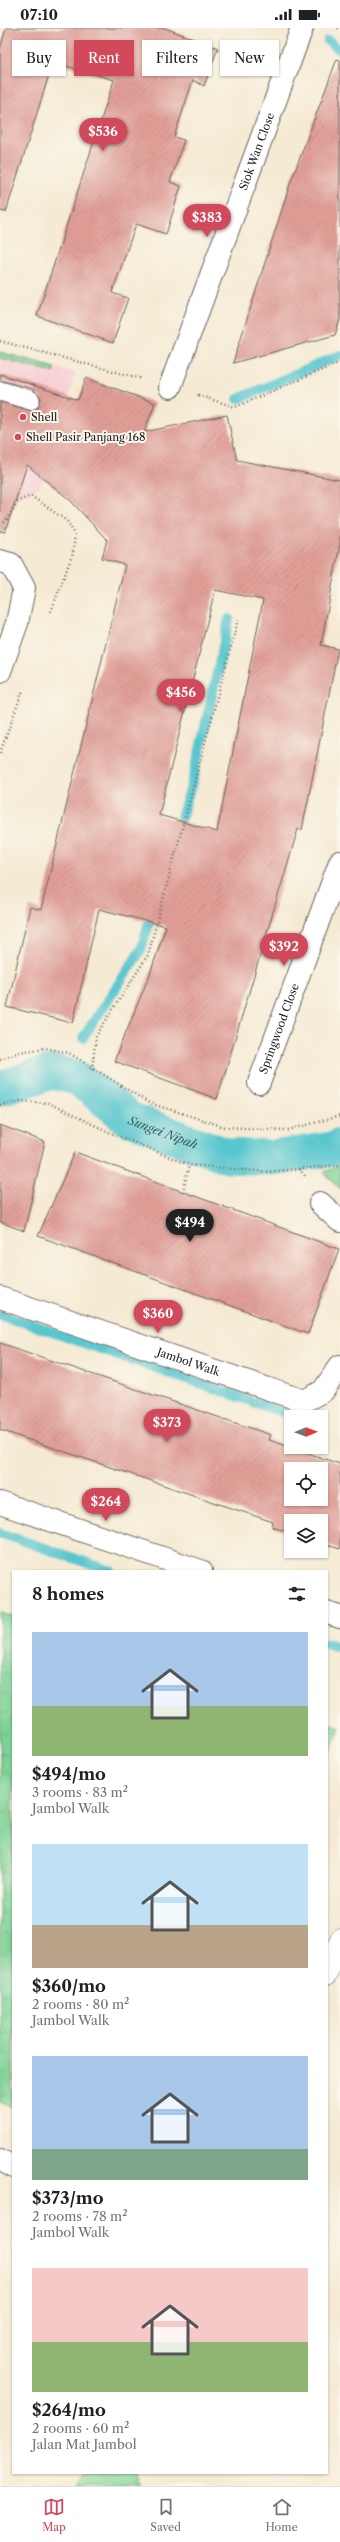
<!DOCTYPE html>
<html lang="en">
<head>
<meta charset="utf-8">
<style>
  body { margin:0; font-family:"Libre Caslon Text",serif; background:#f2f2f2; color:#202124; height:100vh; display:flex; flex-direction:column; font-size:15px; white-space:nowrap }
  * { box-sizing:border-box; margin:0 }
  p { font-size:13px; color:#757577 }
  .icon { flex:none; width:22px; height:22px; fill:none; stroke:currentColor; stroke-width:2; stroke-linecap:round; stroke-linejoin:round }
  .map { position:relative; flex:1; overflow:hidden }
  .drawer { position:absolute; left:12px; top:1542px; width:316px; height:904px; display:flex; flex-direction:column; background:#fff; border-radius:0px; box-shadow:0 1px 3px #0004 }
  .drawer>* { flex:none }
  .top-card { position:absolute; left:12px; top:12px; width:316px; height:36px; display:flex; gap:8px }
  .needle { width:26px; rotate:89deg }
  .buttons { position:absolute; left:284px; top:1382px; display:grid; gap:8px }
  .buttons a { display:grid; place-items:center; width:44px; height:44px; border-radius:0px; background:#fff; box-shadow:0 1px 3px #0004; font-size:20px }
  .price { position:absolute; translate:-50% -34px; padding:0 9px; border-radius:14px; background:#d1495b; color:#fff; font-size:13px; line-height:26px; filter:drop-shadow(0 1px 2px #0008) }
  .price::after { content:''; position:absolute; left:50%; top:24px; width:12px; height:9px; margin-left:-6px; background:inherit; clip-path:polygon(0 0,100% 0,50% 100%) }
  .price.current { background:#222; color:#fff }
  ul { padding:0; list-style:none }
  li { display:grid; align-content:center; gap:8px; height:212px; padding:0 20px }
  li span { display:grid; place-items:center; height:124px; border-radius:0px; color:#555 }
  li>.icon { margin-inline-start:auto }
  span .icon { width:72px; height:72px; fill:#fffc; stroke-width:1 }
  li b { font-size:17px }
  h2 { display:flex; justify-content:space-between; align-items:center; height:48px; padding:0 20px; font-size:17px }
  .chip { padding:0 14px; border-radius:0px; background:#fff; box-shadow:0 1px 3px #0004; font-size:14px; line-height:36px }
  .chip.current { background:#d1495b; color:#fff }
  .status { display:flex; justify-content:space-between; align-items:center; height:28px; padding:0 20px; background:#fff; direction:ltr }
  .status svg { height:11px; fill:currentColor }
  .dock { display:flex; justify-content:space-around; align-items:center; height:56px; border-top:1px solid #e0e0e0; background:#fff; font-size:11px; color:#757577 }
  .dock a { display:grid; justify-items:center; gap:2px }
  .dock .current { color:#d1495b }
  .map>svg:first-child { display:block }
  .built { fill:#f6cfd6 }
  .grass { fill:url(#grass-tufts); stroke:#4c7758 }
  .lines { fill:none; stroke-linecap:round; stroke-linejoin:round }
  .stream { stroke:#59c6ce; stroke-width:10 }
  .canal { stroke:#59c6ce; stroke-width:35 }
  .building { fill:url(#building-hatch); fill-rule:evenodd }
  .lane-casing { stroke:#68645c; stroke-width:20 }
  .street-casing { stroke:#68645c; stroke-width:24 }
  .path { stroke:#68645c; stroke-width:2.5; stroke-dasharray:1 3; stroke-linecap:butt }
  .lane { stroke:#fff; stroke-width:19 }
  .street { stroke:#fff; stroke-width:22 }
  .poi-dot { fill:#d1495b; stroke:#fbf7ec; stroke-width:1.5 }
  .labels { text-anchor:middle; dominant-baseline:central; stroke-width:4; stroke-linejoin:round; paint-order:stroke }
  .street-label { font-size:11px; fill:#1c1c1c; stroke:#fbf7ec }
  .poi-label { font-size:11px; fill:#1c1c1c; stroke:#fbf7ec; text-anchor:start }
  .water-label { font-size:12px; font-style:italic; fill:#346063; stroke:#fbf7ec }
</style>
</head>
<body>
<div class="status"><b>07:10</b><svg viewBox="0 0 49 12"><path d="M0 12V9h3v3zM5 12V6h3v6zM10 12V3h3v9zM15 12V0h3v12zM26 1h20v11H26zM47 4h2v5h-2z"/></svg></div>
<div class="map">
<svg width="340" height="2458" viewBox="0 0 340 2458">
  <defs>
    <pattern id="grass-tufts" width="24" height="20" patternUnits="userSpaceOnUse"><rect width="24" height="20" fill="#7dd295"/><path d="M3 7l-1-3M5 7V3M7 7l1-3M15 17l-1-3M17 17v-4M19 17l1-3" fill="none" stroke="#6bb480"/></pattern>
    <pattern id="building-hatch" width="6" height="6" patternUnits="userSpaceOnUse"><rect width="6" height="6" fill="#e19f97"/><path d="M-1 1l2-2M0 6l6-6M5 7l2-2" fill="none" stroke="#c08882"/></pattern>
  </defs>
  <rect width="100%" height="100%" fill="#fbf7ec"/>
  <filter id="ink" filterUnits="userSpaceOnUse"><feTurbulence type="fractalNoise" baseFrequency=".025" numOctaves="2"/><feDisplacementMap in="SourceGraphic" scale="8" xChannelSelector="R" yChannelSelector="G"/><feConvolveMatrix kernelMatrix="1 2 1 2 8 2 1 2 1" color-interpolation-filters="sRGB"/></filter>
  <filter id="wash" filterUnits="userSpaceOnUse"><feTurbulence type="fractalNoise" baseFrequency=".012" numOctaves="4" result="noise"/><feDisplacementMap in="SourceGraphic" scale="16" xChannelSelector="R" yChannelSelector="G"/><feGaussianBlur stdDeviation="0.9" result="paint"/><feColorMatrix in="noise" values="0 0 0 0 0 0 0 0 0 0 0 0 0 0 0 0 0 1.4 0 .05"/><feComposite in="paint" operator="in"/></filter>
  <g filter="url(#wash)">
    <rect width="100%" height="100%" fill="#f5ead3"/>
    <path class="built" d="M0,324L75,345L40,459L0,476Z"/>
    <path class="grass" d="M0,324L55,339L53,344L0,330Z
      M340,1138V1161L323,1144Z
      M0,1584L13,1589V2080L0,2073Z
      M327,1694L340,1699L327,1732Z
      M82,2445H135L142,2458H76Z"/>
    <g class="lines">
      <path class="stream" d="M328,13L340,22
        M238,371L340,327
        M176,806L194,748L229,591
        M83,1010L141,922L153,881
        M0,1286L291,1387
        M0,1505L111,1543
        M327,1615L340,1620"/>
      <path class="canal" id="s1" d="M0,1060L52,1044L78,1050L129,1091L228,1128L272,1130L332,1121L340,1117"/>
    </g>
    <g id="blocks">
      <path class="building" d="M6,0H165L218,20L204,58L193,52L174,109L184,112L170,154L181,158L166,206L136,196L112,265L128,270L113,315L37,288L114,52L53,34L6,184L0,183V21Z
        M337,31L340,32V291L335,307L233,335L290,156Z
        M0,346L78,372L86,350L155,375L144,404L227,387L237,432L340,452V516L321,617L338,621L302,802L298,801L217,1071L114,1033L150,946L166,898L99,881L73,995L7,979L30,879L41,882L125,537L102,530L107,512L70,472L27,437L5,504L0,503V374L32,383L38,380L41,370L33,361L0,352ZM215,562L263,572L217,804L159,787Z
        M0,1097L45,1114L24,1203L0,1194Z
        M75,1124L339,1221L308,1306L38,1208Z
        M0,1315L271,1407L269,1412L340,1436V1521L321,1515V1493H291V1505L272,1499L273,1494L0,1402ZM291,1441H321V1471H291Z"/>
    </g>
  </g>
  <g filter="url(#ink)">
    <use href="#blocks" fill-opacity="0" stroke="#68645c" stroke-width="1"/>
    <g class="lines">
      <defs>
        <path id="lane" d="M0,363L30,372
          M327,1948L340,1910"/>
        <g id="street">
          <path id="s2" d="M170,359L302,0"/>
          <path d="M0,533L11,536L24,560L17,595L0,643"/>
          <path id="s3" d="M259,1055L340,834"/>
          <path d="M320,1175L340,1193"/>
          <path id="s4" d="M0,1270L304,1373L323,1363L340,1338"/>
          <path d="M0,1475L201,1543"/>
          <path d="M327,1585L340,1589"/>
          <path d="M0,2132L13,2139"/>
        </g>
      </defs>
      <use href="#lane" class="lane-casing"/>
      <use href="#street" class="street-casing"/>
      <path class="path" d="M338,0L340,2
        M0,313L143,351
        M198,367L235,379L340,334
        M0,496L5,494L18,473L31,468L67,493L75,506L73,525L50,586
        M0,725L23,662
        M0,1031L19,1024L46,1020L69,1025L149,1075L225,1099L288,1102L340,1088
        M92,1041L96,1008L148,927L238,592
        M0,1077L19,1073L48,1075L109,1104L189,1137L269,1144L340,1137
        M299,1141L307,1150
        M183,1164L189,1137"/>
      <use href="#lane" class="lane"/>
      <use href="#street" class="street"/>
    </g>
  </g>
  <g class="poi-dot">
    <circle cx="23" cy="389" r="4"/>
    <circle cx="18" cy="409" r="4"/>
  </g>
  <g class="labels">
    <g class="street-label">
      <text stroke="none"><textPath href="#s2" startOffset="251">Siok Wan Close</textPath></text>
      <text stroke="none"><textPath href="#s3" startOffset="58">Springwood Close</textPath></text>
      <text stroke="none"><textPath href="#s4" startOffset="199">Jambol Walk</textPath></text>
    </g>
    <g class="poi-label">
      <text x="31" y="389">Shell</text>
      <text x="26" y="409">Shell Pasir Panjang 168</text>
    </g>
    <g class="water-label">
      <text stroke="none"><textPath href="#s1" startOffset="183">Sungei Nipah</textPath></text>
    </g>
  </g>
</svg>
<div class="buttons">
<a><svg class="needle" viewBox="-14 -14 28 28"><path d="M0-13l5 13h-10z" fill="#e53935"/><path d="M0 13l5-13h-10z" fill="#757577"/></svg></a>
<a><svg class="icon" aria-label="locate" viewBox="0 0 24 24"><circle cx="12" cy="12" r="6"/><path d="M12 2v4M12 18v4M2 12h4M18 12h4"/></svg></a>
<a><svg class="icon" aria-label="layers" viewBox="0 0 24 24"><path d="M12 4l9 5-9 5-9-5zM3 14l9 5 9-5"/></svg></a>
</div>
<b class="price" style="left:103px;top:124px">$536</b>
<b class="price" style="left:207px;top:210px">$383</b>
<b class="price" style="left:181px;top:685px">$456</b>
<b class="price" style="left:284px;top:939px">$392</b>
<b class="price current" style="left:190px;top:1215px">$494</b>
<b class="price" style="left:158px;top:1306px">$360</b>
<b class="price" style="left:167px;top:1415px">$373</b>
<b class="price" style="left:106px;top:1494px">$264</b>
<div class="top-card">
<a class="chip">Buy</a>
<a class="chip current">Rent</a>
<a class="chip">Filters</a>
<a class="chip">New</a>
</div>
<section class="drawer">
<h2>8 homes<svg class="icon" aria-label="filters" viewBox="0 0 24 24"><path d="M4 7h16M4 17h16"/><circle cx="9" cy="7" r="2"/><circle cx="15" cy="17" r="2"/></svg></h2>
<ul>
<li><span style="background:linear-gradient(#a9c7e8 60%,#8fb573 0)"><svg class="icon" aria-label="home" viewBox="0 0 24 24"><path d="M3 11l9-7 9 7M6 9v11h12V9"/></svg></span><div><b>$494/mo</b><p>3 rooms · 83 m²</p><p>Jambol Walk</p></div></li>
<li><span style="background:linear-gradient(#bfe0f5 65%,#b9a48a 0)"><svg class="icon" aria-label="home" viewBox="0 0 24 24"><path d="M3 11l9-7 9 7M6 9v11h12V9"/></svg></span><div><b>$360/mo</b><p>2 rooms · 80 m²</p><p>Jambol Walk</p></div></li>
<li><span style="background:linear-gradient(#a9c7e8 75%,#7fa58c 0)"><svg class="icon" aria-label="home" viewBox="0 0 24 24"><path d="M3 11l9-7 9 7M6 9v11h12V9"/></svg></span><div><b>$373/mo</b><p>2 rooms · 78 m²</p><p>Jambol Walk</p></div></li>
<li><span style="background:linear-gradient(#f6c9c9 60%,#8fb573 0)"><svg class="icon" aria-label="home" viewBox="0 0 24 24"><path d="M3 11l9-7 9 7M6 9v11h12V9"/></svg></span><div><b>$264/mo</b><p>2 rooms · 60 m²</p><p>Jalan Mat Jambol</p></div></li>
</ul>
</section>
</div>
<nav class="dock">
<a class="current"><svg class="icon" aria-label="map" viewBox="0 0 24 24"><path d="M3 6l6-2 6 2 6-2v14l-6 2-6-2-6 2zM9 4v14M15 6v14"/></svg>Map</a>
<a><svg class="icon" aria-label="saved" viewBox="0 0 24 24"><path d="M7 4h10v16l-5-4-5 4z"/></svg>Saved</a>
<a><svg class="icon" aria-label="home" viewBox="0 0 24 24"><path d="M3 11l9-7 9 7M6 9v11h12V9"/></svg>Home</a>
</nav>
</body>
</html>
